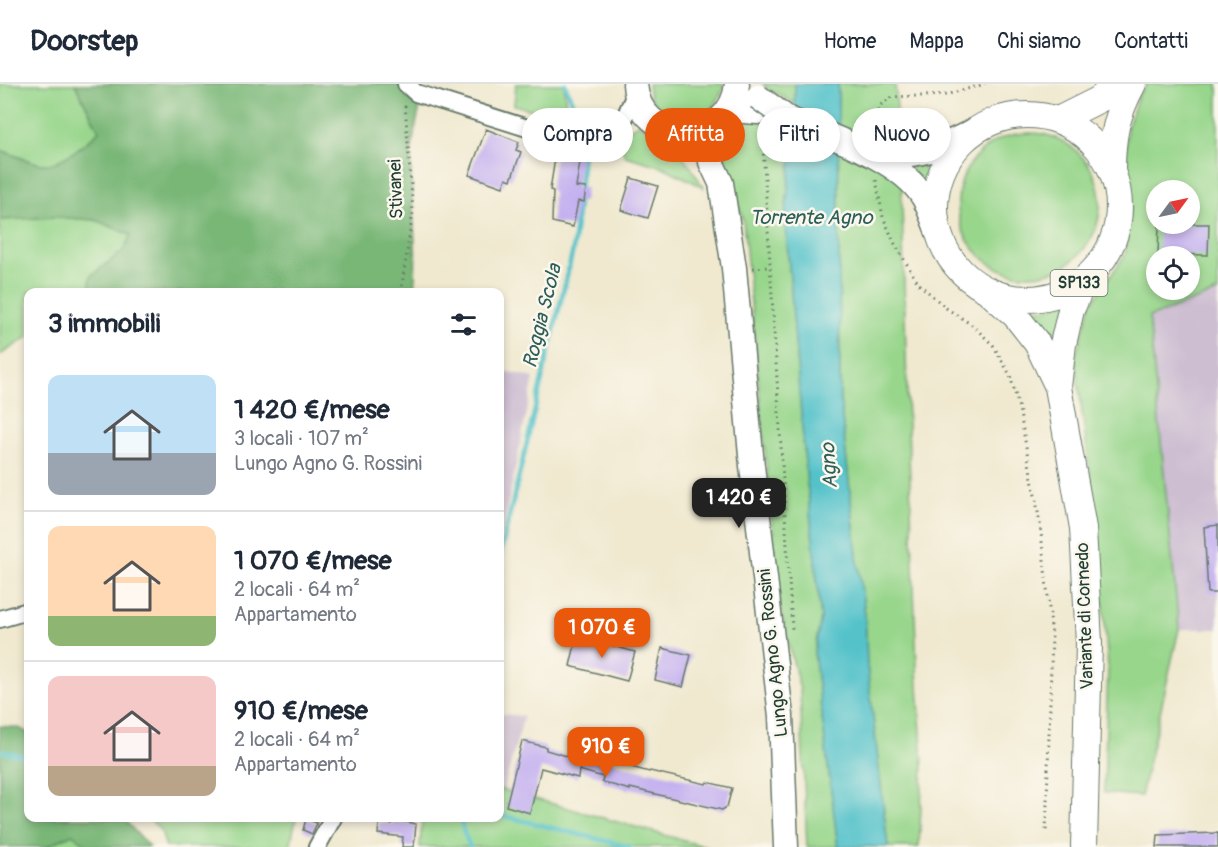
<!DOCTYPE html>
<html lang="it">
<head>
<meta charset="utf-8">
<style>
  body { margin:0; font-family:Pangolin,sans-serif; background:#f6f6f7; color:#1f2937; height:100vh; display:flex; flex-direction:column; font-size:22px; white-space:nowrap }
  * { box-sizing:border-box; margin:0 }
  p { font-size:20px; color:#747a83 }
  .icon { flex:none; width:33px; height:33px; fill:none; stroke:currentColor; stroke-width:2; stroke-linecap:round; stroke-linejoin:round }
  .map { position:relative; flex:1; overflow:hidden }
  .side { position:absolute; left:24px; top:204px; width:480px; height:534px; display:flex; flex-direction:column; background:#fff; border-radius:12px; box-shadow:0 3px 9px #0003 }
  .side>* { flex:none }
  .guide { position:absolute; left:522px; top:24px; width:570px; height:54px; display:flex; gap:12px }
  .needle { width:39px; rotate:57deg }
  .fabs { position:absolute; left:1146px; top:96px; display:grid; gap:12px }
  .fabs a { display:grid; place-items:center; width:54px; height:54px; border-radius:50%; background:#fff; box-shadow:0 3px 9px #0003; font-size:30px }
  .price { position:absolute; translate:-50% -51px; padding:0 14px; border-radius:12px; background:#ea580c; color:#fff; font-size:20px; line-height:39px; filter:drop-shadow(0 2px 3px #0008) }
  .price::after { content:''; position:absolute; left:50%; top:36px; width:18px; height:14px; margin-left:-9px; background:inherit; clip-path:polygon(0 0,100% 0,50% 100%) }
  .price.on { background:#222; color:#fff }
  ul { padding:0; list-style:none }
  li { display:flex; align-items:center; gap:18px; height:150px; padding:0 24px }
  li+li { border-top:2px solid #e0e1e3 }
  li span { display:grid; place-items:center; flex:none; width:168px; height:120px; border-radius:12px; color:#555 }
  li>.icon { margin-inline-start:auto }
  span .icon { width:72px; height:72px; fill:#fffc; stroke-width:1 }
  li b { font-size:26px }
  h2 { display:flex; justify-content:space-between; align-items:center; height:72px; padding:0 24px; font-size:26px }
  .pill { padding:0 21px; border-radius:27px; background:#fff; box-shadow:0 3px 9px #0003; font-size:21px; line-height:54px }
  .pill.on { background:#ea580c; color:#fff }
  header { display:flex; align-items:center; gap:36px; box-sizing:border-box; height:84px; padding:0 30px; background:#fff; border-bottom:2px solid #e0e1e3 }
  header strong { font-size:28px }
  nav { display:flex; gap:33px; margin-inline-start:auto; font-size:21px }
  .map>svg:first-child { display:block }
  .industrial { fill:#cdbed2 }
  .green { fill:#97d68b; stroke:#5b8a60; stroke-width:1.5; fill-rule:evenodd }
  .forest { fill:#79b777; stroke:#4c7a56; stroke-width:1.5 }
  .water { fill:#55c2ca; stroke:#3a807f; stroke-width:1.5 }
  .lines { fill:none; stroke-linecap:round; stroke-linejoin:round }
  .stream { stroke:#55c2ca; stroke-width:4.5 }
  .building { fill:#c1adf0 }
  .street-casing { stroke:#68796b; stroke-width:20 }
  .secondary-casing { stroke:#68796b; stroke-width:27 }
  .primary-casing { stroke:#68796b; stroke-width:28 }
  .path { stroke:#68796b; stroke-width:3; stroke-dasharray:1.5 4.5; stroke-linecap:butt }
  .street { stroke:#fff; stroke-width:16 }
  .secondary { stroke:#fff; stroke-width:24 }
  .primary { stroke:#fff; stroke-width:26 }
  .secondary-bridge-casing { stroke:#68796b; stroke-width:27; stroke-linecap:butt }
  .secondary-bridge { stroke:#fff; stroke-width:24 }
  .labels { text-anchor:middle; dominant-baseline:central; stroke-width:5; stroke-linejoin:round; paint-order:stroke }
  .shield { fill:#fbf7ec; stroke:#61756b; stroke-width:1.5 }
  .shield-label { font-size:16px; font-weight:bold; fill:#1f3d34 }
  .street-label { font-size:18px; fill:#1f3d34; stroke:#fbf7ec }
  .water-label { font-size:20px; font-style:italic; fill:#2c5e5a; stroke:#fbf7ec }
</style>
</head>
<body>
<header>
<strong>Doorstep</strong>
<nav><a>Home</a><a>Mappa</a><a>Chi siamo</a><a>Contatti</a></nav>
</header>
<div class="map">
<svg width="1218" height="763" viewBox="0 0 1218 763">
  <rect width="100%" height="100%" fill="#fbf7ec"/>
  <filter id="ink" filterUnits="userSpaceOnUse"><feTurbulence type="fractalNoise" baseFrequency=".0167" numOctaves="2"/><feDisplacementMap in="SourceGraphic" scale="12" xChannelSelector="R" yChannelSelector="G"/><feConvolveMatrix kernelMatrix="1 2 1 2 8 2 1 2 1" color-interpolation-filters="sRGB"/></filter>
  <filter id="wash" filterUnits="userSpaceOnUse"><feTurbulence type="fractalNoise" baseFrequency=".008" numOctaves="4" result="noise"/><feDisplacementMap in="SourceGraphic" scale="24" xChannelSelector="R" yChannelSelector="G"/><feGaussianBlur stdDeviation="1.35" result="paint"/><feColorMatrix in="noise" values="0 0 0 0 0 0 0 0 0 0 0 0 0 0 0 0 0 1.4 0 .05"/><feComposite in="paint" operator="in"/></filter>
  <g filter="url(#wash)">
    <rect width="100%" height="100%" fill="#f0e9d0"/>
    <path class="industrial" d="M1218,208V545H1179L1149,233Z
      M500,286L534,294L500,457Z
      M500,630L524,632L503,706L500,705Z"/>
    <path class="green" d="M0,0H75L99,47C88,58 58,83 42,80C28,78 13,70 0,66Z
      M516,0H564L567,36L514,21Z
      M648,0H724C713,51 649,42 648,0Z
      M763,0H795V19L768,5Z
      M838,0H895L901,75L939,70L932,86L928,103L901,82L908,342L917,586L923,681L919,763H888L867,581L865,530L857,472L840,314Z
      M1147,0H1218V208L1149,233L1179,545L1141,712L1104,709L1108,584L1099,457L1075,274L1091,220L1125,171L1131,122L1125,86L1127,45L1138,12ZM1156,106H1190V140H1156ZM1156,172H1190V206H1156Z
      M735,35H756L794,50L785,133L805,379L821,535L814,568L838,763H807L800,606L780,524L743,135L728,93L718,73L720,50Z
      M639,40C670,51 688,76 703,103L663,83L625,72C618,55 622,47 639,40Z
      M958 120a71 71 0 1 1 142 0a71 71 0 1 1-142 0Z
      M55,133L96,136L132,151L123,167L91,192L89,208H28V253L0,271V136Z
      M1070,215L1057,276L1024,225H1047Z
      M500,705L503,706L707,763H420L422,734H500Z
      M149,734H296L290,763H166L161,747Z
      M72,750L90,763H46Z"/>
    <path class="forest" d="M75,0H413L422,14C418,33 412,54 411,73C410,119 419,163 414,208H89L91,192L123,167L131,151L95,136L55,133L0,136V66C13,70 28,78 42,80C58,83 88,58 99,47Z
      M0,642L19,644L28,649V734H123L149,763H90L72,750L46,763H0Z"/>
    <path class="water" d="M795,0H838L840,314L857,472L865,530L867,581L888,763H838L814,568L821,535L805,379L785,133L794,50Z"/>
    <g class="lines">
      <path class="stream" d="M500,471L573,166L585,52L565,0
        M0,667L28,673
        M500,731L630,763
        M461,734L463,746L470,763"/>
    </g>
    <g id="blocks">
      <path class="building" d="M486,45L519,58L516,66L521,68L511,96L506,94L503,103L469,91Z
        M556,68L581,72L576,103L586,104L584,118L578,117L573,143L552,138L553,107L550,106Z
        M631,94L658,102L648,134L621,126Z
        M1159,140H1209L1208,171L1158,170Z
        M1218,441V509H1208L1204,443Z
        M577,552L635,568L627,597L570,582Z
        M662,564L691,571L683,603L655,596Z
        M522,657L546,663V666L577,675L579,664L596,668L595,673L649,688L650,687L706,700L707,698L732,704L727,723L722,726L630,704V706L602,698L603,693L579,686L578,694L541,684L530,729L506,722Z
        M306,735L317,739L312,750L303,746Z
        M393,735L416,740L414,763H402L403,753L378,750L379,738L392,740Z
        M1218,749V763H1157L1158,751Z"/>
    </g>
  </g>
  <g filter="url(#ink)">
    <use href="#blocks" fill-opacity="0" stroke="#68796b" stroke-width="1.5"/>
    <g class="lines">
      <defs>
        <path id="street" d="M406,0L416,9L597,66L614,58L636,8
          M0,535L28,527
          M317,763L333,734"/>
        <path id="secondary" d="M635,0C639,63 731,63 737,0
          M729,26L758,28
          M788,35C829,52 900,74 924,114C929,124 933,135 937,145
          M718,37L709,63L711,78L721,99L734,184L752,382L781,632L786,763
          M871,70C884,70 897,72 910,70C933,68 953,57 974,47"/>
        <path id="primary" d="M935 123a92 92 0 1 1 184 0a92 92 0 1 1-184 0Z
          M1058,36L1100,15L1115,0
          M1112,87C1112,52 1116,32 1133,0
          M988,207L1015,231L1037,259L1058,303L1083,444L1089,559L1084,763
          M1058,303L1063,260L1071,226L1084,196"/>
      </defs>
      <use href="#street" class="street-casing"/>
      <use href="#secondary" class="secondary-casing"/>
      <use href="#primary" class="primary-casing"/>
      <path class="path" d="M762,46L792,545
        M872,49L879,22L892,13L945,11L985,0
        M876,96L883,133L895,160L918,199L946,224L972,241L993,261L1010,291L1019,324L1040,439L1052,551L1046,750
        M753,184L769,183
        M401,208L413,128L405,20"/>
      <use href="#street" class="street"/>
      <use href="#secondary" class="secondary"/>
      <use href="#primary" class="primary"/>
      <defs>
        <path id="secondary-bridge" d="M758,13L788,35"/>
      </defs>
      <use href="#secondary-bridge" class="secondary-bridge-casing"/>
      <use href="#secondary-bridge" class="secondary-bridge"/>
    </g>
  </g>
  <g class="labels">
    <rect class="shield" x="1050.5" y="186" width="57" height="26" rx="4.5"/>
    <g class="shield-label">
      <text x="1079" y="199">SP133</text>
    </g>
    <g class="street-label">
      <text transform="translate(396 105) rotate(-92)">Stivanei</text>
      <text transform="translate(1085 532) rotate(-92)">Variante di Cornedo</text>
      <text transform="translate(773 569) rotate(-96)">Lungo Agno G. Rossini</text>
    </g>
    <g class="water-label">
      <text x="811" y="133">Torrente Agno</text>
      <text transform="translate(542 232) rotate(-76)">Roggia Scola</text>
      <text transform="translate(829 382) rotate(-94)">Agno</text>
    </g>
  </g>
</svg>
<div class="fabs">
<a><svg class="needle" viewBox="-14 -14 28 28"><path d="M0-13l5 13h-10z" fill="#e53935"/><path d="M0 13l5-13h-10z" fill="#747a83"/></svg></a>
<a><svg class="icon" aria-label="locate" viewBox="0 0 24 24"><circle cx="12" cy="12" r="6"/><path d="M12 2v4M12 18v4M2 12h4M18 12h4"/></svg></a>
</div>
<b class="price on" style="left:739px;top:445px">1 420 €</b>
<b class="price" style="left:602px;top:575px">1 070 €</b>
<b class="price" style="left:606px;top:694px">910 €</b>
<div class="guide">
<a class="pill">Compra</a>
<a class="pill on">Affitta</a>
<a class="pill">Filtri</a>
<a class="pill">Nuovo</a>
</div>
<section class="side">
<h2>3 immobili<svg class="icon" aria-label="filters" viewBox="0 0 24 24"><path d="M4 7h16M4 17h16"/><circle cx="9" cy="7" r="2"/><circle cx="15" cy="17" r="2"/></svg></h2>
<ul>
<li><span style="background:linear-gradient(#bfe0f5 65%,#9aa5b1 0)"><svg class="icon" aria-label="home" viewBox="0 0 24 24"><path d="M3 11l9-7 9 7M6 9v11h12V9"/></svg></span><div><b>1 420 €/mese</b><p>3 locali · 107 m²</p><p>Lungo Agno G. Rossini</p></div></li>
<li><span style="background:linear-gradient(#ffd9b3 75%,#8fb573 0)"><svg class="icon" aria-label="home" viewBox="0 0 24 24"><path d="M3 11l9-7 9 7M6 9v11h12V9"/></svg></span><div><b>1 070 €/mese</b><p>2 locali · 64 m²</p><p>Appartamento</p></div></li>
<li><span style="background:linear-gradient(#f6c9c9 75%,#b9a48a 0)"><svg class="icon" aria-label="home" viewBox="0 0 24 24"><path d="M3 11l9-7 9 7M6 9v11h12V9"/></svg></span><div><b>910 €/mese</b><p>2 locali · 64 m²</p><p>Appartamento</p></div></li>
</ul>
</section>
</div>
</body>
</html>
